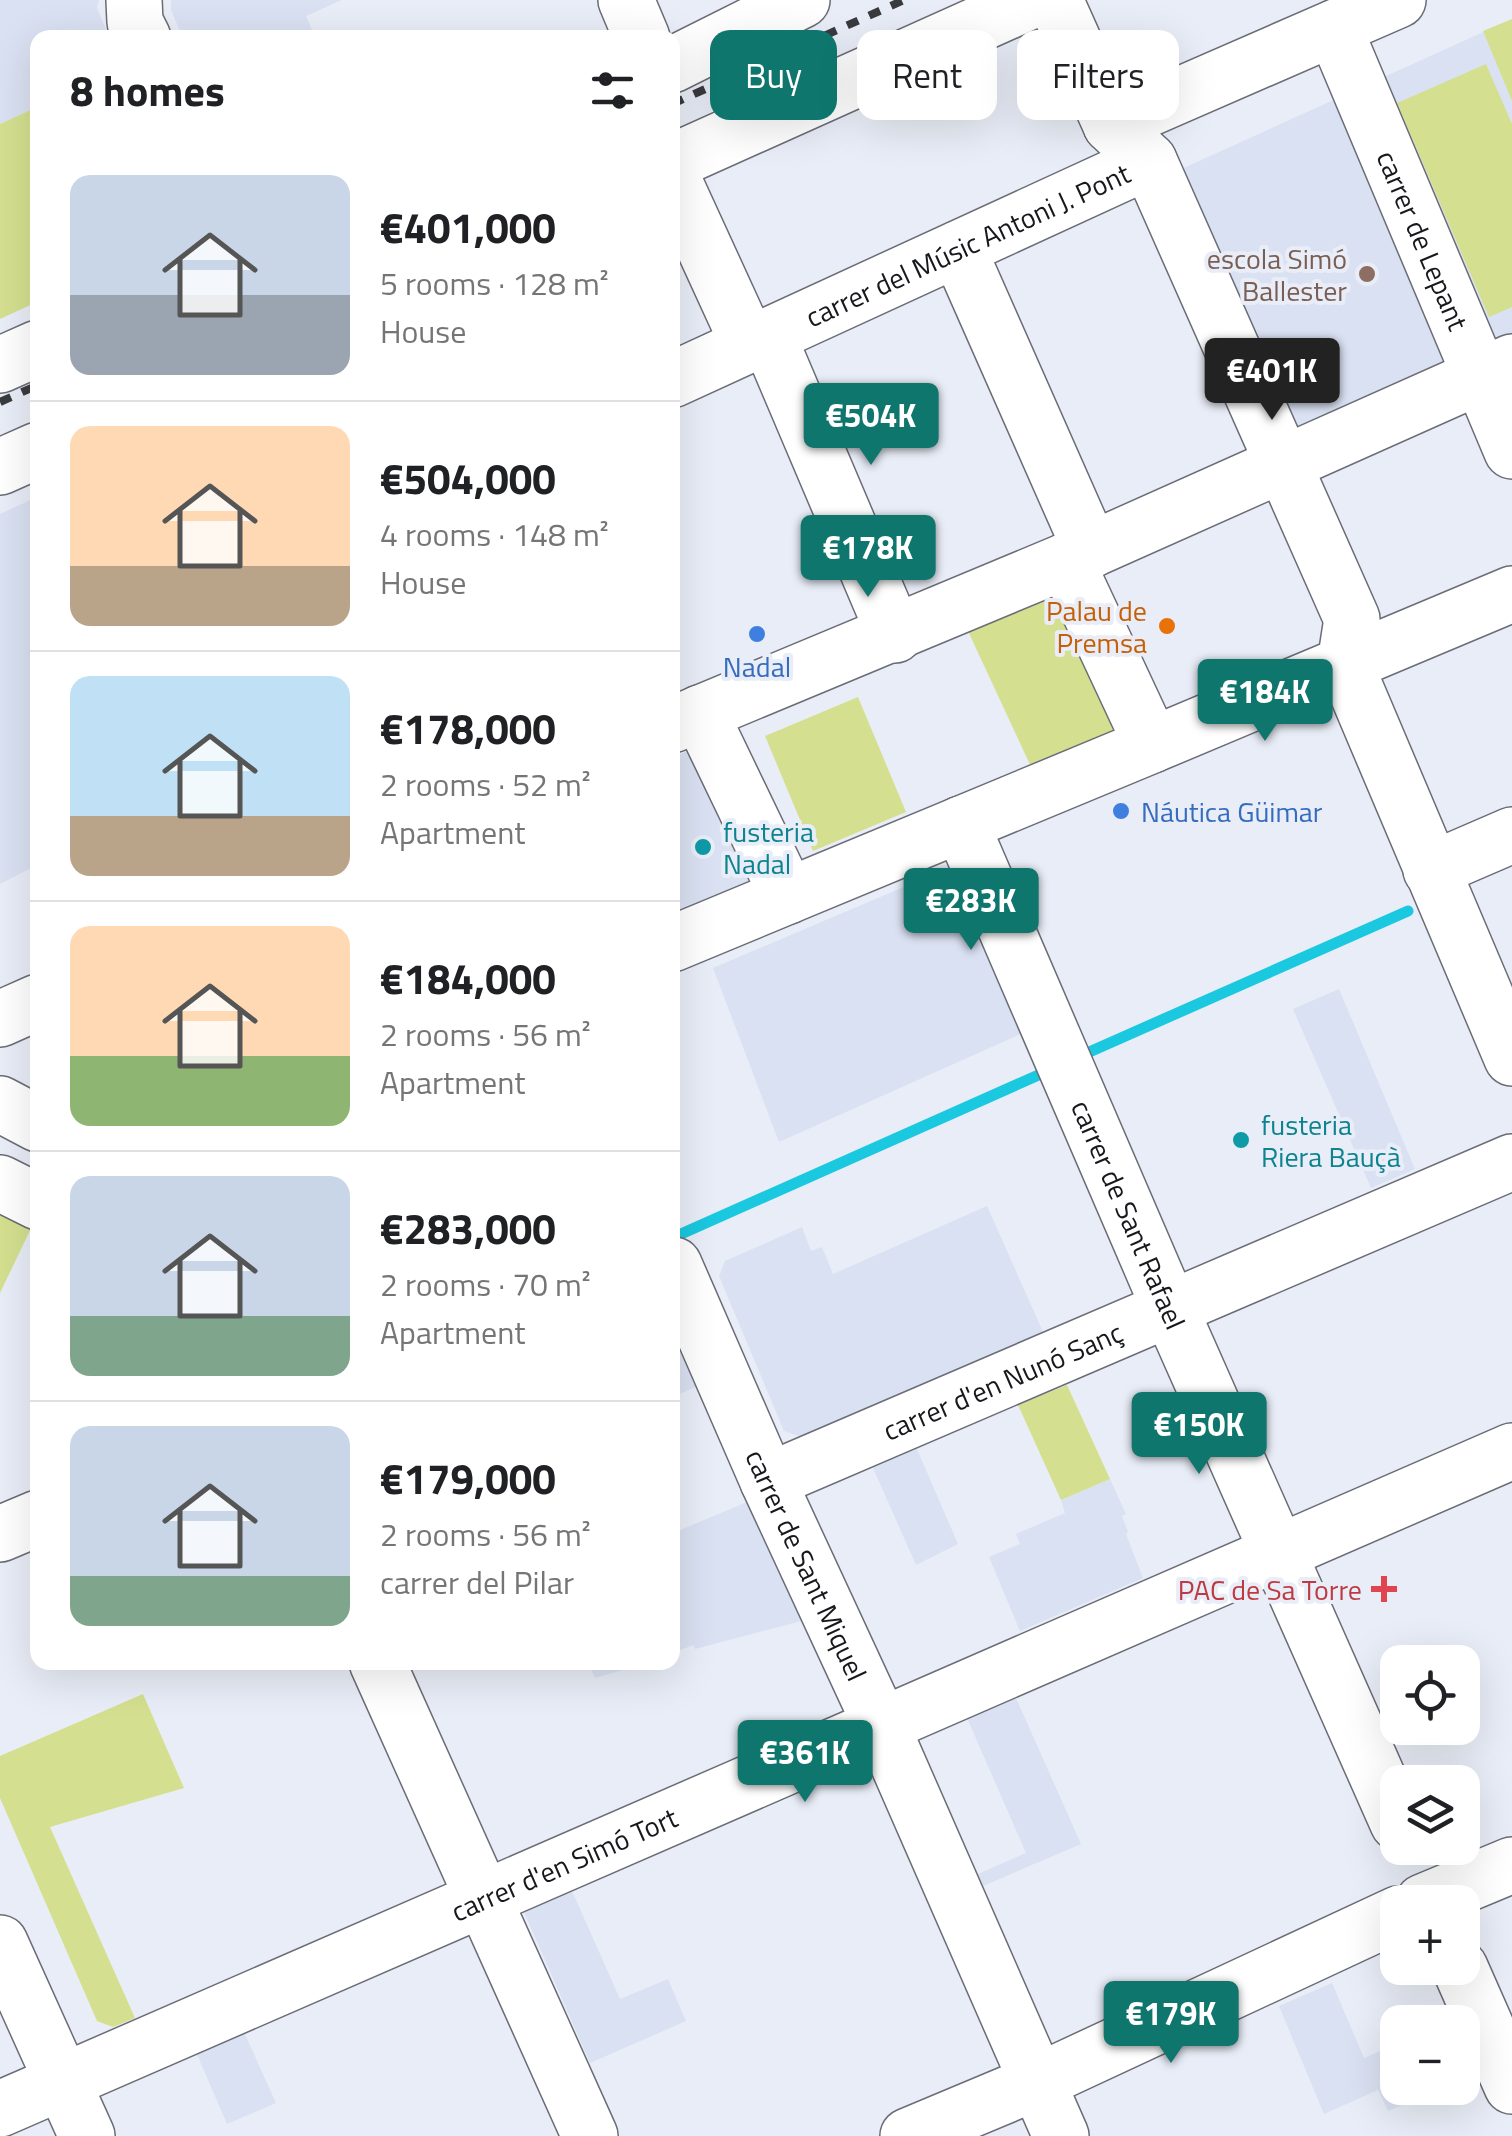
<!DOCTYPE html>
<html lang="en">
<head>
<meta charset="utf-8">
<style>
  body { margin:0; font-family:"Titillium Web",sans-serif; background:#f2f2f2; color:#202124; height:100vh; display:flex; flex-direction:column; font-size:38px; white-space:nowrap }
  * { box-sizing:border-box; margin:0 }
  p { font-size:32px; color:#757577 }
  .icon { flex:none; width:55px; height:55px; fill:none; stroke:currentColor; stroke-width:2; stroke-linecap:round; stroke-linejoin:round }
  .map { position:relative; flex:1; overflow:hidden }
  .panel { position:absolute; left:30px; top:30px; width:650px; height:1640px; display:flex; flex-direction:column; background:#fff; border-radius:20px; box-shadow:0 10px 40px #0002 }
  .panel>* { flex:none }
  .top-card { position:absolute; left:710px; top:30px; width:650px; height:90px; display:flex; gap:20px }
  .tools { position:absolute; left:1380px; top:1645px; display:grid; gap:20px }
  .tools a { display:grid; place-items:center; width:100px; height:100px; border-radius:20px; background:#fff; box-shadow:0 10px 40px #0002; font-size:50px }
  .price { position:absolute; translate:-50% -85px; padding:0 22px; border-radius:10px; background:#0f766e; color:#fff; font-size:32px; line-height:65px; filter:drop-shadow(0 2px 5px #0008) }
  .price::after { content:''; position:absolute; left:50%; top:60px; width:30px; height:22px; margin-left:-15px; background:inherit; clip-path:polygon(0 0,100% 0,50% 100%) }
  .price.active { background:#222; color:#fff }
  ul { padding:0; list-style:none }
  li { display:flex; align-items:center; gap:30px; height:250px; padding:0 40px }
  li+li { border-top:2px solid #e0e0e0 }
  li span { display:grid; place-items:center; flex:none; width:280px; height:200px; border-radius:20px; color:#555 }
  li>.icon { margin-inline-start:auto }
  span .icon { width:120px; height:120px; fill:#fffc; stroke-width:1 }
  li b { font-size:42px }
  h2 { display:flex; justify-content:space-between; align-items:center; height:120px; padding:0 40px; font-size:42px }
  .chip { padding:0 35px; border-radius:20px; background:#fff; box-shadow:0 10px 40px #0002; font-size:35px; line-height:90px }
  .chip.active { background:#0f766e; color:#fff }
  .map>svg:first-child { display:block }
  .built { fill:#dae1f2 }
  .green { fill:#d4e08f }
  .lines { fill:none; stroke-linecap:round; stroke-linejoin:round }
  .stream { stroke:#1ac8df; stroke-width:11 }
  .minor-casing { stroke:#6a6d76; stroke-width:58 }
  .major-casing { stroke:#6a6d76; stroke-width:58 }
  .minor { stroke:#fff; stroke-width:55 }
  .major { stroke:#fff; stroke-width:55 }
  .rail { stroke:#393b3f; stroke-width:8; stroke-dasharray:12 12; stroke-linecap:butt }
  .education-dot { fill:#8d6e63; stroke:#e9edf7; stroke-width:4 }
  .food-dot { fill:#e8710a; stroke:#e9edf7; stroke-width:4 }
  .shop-dot { fill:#3f7fe0; stroke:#e9edf7; stroke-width:4 }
  .culture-dot { fill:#0f9aa8; stroke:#e9edf7; stroke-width:4 }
  .health-dot { fill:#e0444e; stroke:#e9edf7; stroke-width:4 }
  .labels { text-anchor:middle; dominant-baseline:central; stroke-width:8; stroke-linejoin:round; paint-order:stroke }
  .street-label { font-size:28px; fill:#17181c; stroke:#e9edf7 }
  .education-label { font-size:28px; fill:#785e54; stroke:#e9edf7; text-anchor:end }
  .food-label { font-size:28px; fill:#c56008; stroke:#e9edf7; text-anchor:end }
  .shop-label { font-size:28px; fill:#366cbe; stroke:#e9edf7 }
  .culture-label { font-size:28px; fill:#0d838f; stroke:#e9edf7; text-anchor:start }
  .health-label { font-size:28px; fill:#be3a42; stroke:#e9edf7; text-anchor:end }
</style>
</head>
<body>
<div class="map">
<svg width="1512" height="2136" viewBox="0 0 1512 2136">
  <rect width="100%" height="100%" fill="#e9edf7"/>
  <path class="built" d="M0,0H99L97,8L109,37L38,38L37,107L0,124Z
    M171,0H342L306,16L315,37L183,38L171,10Z
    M1512,19V339L1293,436L1177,171Z
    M37,497V878L33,867L0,884V514Z
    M690,750L751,888L672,922V758Z
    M953,866L1025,1032L779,1142L713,968Z
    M1339,989L1415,1169L1371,1188L1293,1009Z
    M987,1206L1043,1332L801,1437L784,1431L719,1276L725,1261L802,1227L811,1251L822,1247L833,1274Z
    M672,1315L702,1384L673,1397H672Z
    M917,1449L958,1544L916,1565L873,1468Z
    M1110,1479L1126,1514L1122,1516L1128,1532L1126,1534L1143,1578L1020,1631L989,1557L1020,1544L1016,1534L1065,1513L1061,1500Z
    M752,1500L805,1620L695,1649L693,1645L673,1653V1533Z
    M588,1663H647L595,1678Z
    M1016,1698L1081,1844L983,1886L978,1874L1026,1853L967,1718Z
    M572,1891L620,1999L668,1979L686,2021L590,2063L524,1912Z
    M1332,1983L1364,2058L1397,2044L1398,2088H1443L1388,2111L1378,2090L1324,2114L1279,2006Z
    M244,2032L276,2103L227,2124L196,2052Z"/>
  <path class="green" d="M1512,19V101L1483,31Z
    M1486,64L1512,124V307L1489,317L1397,103Z
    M37,107V302L0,319V124Z
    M1056,588L1121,727L1032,769L967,629Z
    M858,697L906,812L813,851L765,736Z
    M0,1201L36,1218L0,1293Z
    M1067,1385L1110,1479L1061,1500L1018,1405Z
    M143,1694L184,1788L50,1827L135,2018L113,2027L97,2021L0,1798V1756Z"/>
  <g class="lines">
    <path class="stream" d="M1078,1057L1408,911
      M672,1238L1052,1069"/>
    <defs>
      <g id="minor">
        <path d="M134,0L135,22L143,38"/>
        <path d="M626,0L642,38"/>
        <path id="s1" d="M1334,28L1512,451"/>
        <path d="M672,65L802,0"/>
        <path d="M1111,125L1398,0"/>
        <path d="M1149,161L1352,619L1345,664L1512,1058"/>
        <path d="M672,162L1033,0"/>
        <path d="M672,177L749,345"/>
        <path d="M958,249L1091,550"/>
        <path d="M768,336L895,635"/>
        <path d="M0,365L38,348"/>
        <path id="s2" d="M672,380L1149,161L1111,125L1055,0"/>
        <path d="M0,467L38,450"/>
        <path d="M700,713L788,896"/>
        <path d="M672,725L1066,561L1512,362"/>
        <path d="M1152,745L1512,594"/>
        <path id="s3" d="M961,824L1170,1309L1398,1823"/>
        <path d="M1431,870L1512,835"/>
        <path d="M672,944L1152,745L1066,561"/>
        <path d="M0,1019L38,1002"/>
        <path d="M0,1104L38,1124"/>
        <path d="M0,1183L38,1202"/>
        <path id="s4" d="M674,1265L768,1481L881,1725L1061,2136"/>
        <path id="s5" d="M768,1481L1512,1162"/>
        <path d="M0,1534L38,1518"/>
        <path d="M377,1662L590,2136"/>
        <path d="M1423,1902L1512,1865"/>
        <path d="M1460,1968L1512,2086"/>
        <path id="s6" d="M0,2109L1512,1451"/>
        <path d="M908,2136L1037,2082L1398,1914"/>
      </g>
      <path id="major" d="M0,1943L87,2136"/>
    </defs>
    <use href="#minor" class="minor-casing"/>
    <use href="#major" class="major-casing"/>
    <use href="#minor" class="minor"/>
    <use href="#major" class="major"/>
    <path class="rail" d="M672,104L904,0
      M0,402L38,385"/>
  </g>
  <circle class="education-dot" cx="1367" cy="274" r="10"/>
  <circle class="food-dot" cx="1167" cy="626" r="10"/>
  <g class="shop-dot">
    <circle cx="757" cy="634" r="10"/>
    <circle cx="1121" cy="811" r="10"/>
  </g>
  <g class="culture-dot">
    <circle cx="703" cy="847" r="10"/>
    <circle cx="1241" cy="1140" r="10"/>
  </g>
  <path class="health-dot" d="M1379 1574h10v10h10v10h-10v10h-10v-10h-10v-10h10z"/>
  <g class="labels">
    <g class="street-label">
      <text stroke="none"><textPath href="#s1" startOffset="230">carrer de Lepant</textPath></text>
      <text stroke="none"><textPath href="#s2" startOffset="325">carrer del Músic Antoni J. Pont</textPath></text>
      <text stroke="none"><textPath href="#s3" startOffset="425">carrer de Sant Rafael</textPath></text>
      <text stroke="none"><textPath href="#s5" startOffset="255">carrer d'en Nunó Sanç</textPath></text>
      <text stroke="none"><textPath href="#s4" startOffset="328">carrer de Sant Miquel</textPath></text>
      <text stroke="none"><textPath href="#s6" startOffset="615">carrer d'en Simó Tort</textPath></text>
    </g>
    <g class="education-label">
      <text x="1347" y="258">escola Simó<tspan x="1347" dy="32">Ballester</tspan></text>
    </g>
    <g class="food-label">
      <text x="1147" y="610">Palau de<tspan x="1147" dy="32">Premsa</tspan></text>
    </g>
    <g class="shop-label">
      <text x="757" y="666">Nadal</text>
      <text x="1141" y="811" text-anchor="start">Náutica Güimar</text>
    </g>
    <g class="culture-label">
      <text x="723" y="831">fusteria<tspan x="723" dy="32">Nadal</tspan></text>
      <text x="1261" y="1124">fusteria<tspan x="1261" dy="32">Riera Bauçà</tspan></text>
    </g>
    <g class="health-label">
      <text x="1362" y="1589">PAC de Sa Torre</text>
    </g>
  </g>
</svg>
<div class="tools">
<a><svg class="icon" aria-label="locate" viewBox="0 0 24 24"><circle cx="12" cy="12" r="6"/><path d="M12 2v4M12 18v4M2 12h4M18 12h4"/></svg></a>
<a><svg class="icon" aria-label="layers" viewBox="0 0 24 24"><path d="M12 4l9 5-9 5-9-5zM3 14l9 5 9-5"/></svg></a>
<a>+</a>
<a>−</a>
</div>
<b class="price active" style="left:1272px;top:423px">€401K</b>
<b class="price" style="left:871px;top:468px">€504K</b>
<b class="price" style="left:868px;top:600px">€178K</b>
<b class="price" style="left:1265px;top:744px">€184K</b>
<b class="price" style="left:971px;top:953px">€283K</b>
<b class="price" style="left:1199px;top:1477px">€150K</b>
<b class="price" style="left:805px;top:1805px">€361K</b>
<b class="price" style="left:1171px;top:2066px">€179K</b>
<div class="top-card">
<a class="chip active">Buy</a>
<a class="chip">Rent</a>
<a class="chip">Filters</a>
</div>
<section class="panel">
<h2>8 homes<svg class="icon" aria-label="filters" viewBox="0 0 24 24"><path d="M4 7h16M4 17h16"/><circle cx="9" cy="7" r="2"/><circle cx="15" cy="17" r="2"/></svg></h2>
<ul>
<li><span style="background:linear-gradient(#c9d6e8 60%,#9aa5b1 0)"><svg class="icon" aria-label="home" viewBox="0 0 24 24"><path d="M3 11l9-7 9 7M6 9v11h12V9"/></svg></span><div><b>€401,000</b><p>5 rooms · 128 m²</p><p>House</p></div></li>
<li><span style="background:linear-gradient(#ffd9b3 70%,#b9a48a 0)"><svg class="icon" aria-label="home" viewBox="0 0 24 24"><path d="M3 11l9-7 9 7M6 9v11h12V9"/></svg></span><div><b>€504,000</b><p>4 rooms · 148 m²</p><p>House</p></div></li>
<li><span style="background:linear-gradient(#bfe0f5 70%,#b9a48a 0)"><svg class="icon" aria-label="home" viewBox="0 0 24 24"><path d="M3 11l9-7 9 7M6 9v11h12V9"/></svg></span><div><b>€178,000</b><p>2 rooms · 52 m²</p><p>Apartment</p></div></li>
<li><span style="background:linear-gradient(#ffd9b3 65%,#8fb573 0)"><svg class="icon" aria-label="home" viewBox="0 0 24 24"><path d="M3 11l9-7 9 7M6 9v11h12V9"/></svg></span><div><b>€184,000</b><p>2 rooms · 56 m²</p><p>Apartment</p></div></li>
<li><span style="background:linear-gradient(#c9d6e8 70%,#7fa58c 0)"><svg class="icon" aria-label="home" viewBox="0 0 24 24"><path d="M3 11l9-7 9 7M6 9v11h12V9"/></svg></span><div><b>€283,000</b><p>2 rooms · 70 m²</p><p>Apartment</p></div></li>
<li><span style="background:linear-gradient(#c9d6e8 75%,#7fa58c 0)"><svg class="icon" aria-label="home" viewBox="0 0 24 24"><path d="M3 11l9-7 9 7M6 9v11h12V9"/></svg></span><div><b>€179,000</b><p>2 rooms · 56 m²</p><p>carrer del Pilar</p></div></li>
</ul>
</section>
</div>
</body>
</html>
